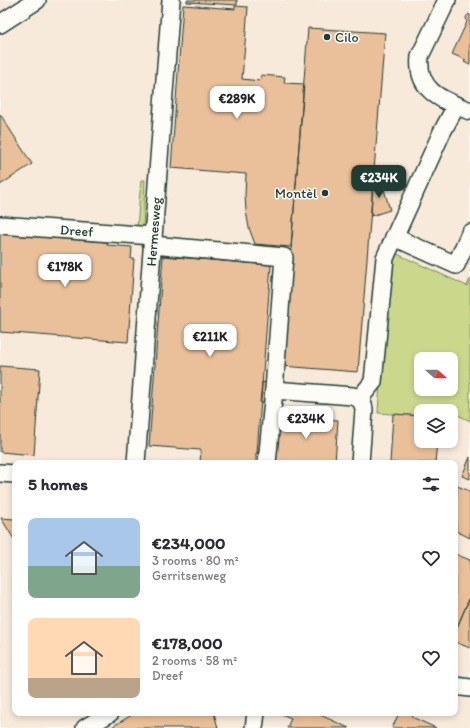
<!DOCTYPE html>
<html lang="en">
<head>
<meta charset="utf-8">
<style>
  body { margin:0; font-family:Itim,sans-serif; background:#f7f7f7; color:#2b2b33; height:100vh; display:flex; flex-direction:column; font-size:15px; white-space:nowrap }
  * { box-sizing:border-box; margin:0 }
  p { font-size:13px; color:#7c7c81 }
  .icon { flex:none; width:22px; height:22px; fill:none; stroke:currentColor; stroke-width:2; stroke-linecap:round; stroke-linejoin:round }
  .map { position:relative; flex:1; overflow:hidden }
  .details { position:absolute; left:12px; top:460px; width:446px; height:256px; display:flex; flex-direction:column; background:#fff; border-radius:8px; box-shadow:0 2px 6px #0003 }
  .details>* { flex:none }
  .needle { width:26px; rotate:111deg }
  .tools { position:absolute; left:414px; top:352px; display:grid; gap:8px }
  .tools a { display:grid; place-items:center; width:44px; height:44px; border-radius:8px; background:#fff; box-shadow:0 2px 6px #0003; font-size:20px }
  .price { position:absolute; translate:-50% -34px; padding:0 9px; border-radius:8px; background:#fff; color:#222; font-size:13px; line-height:26px; filter:drop-shadow(0 1px 2px #0008) }
  .price::after { content:''; position:absolute; left:50%; top:24px; width:12px; height:9px; margin-left:-6px; background:inherit; clip-path:polygon(0 0,100% 0,50% 100%) }
  .price.current { background:#1f3d34; color:#fff }
  ul { padding:0; list-style:none }
  li { display:flex; align-items:center; gap:12px; height:100px; padding:0 16px }
  li span { display:grid; place-items:center; flex:none; width:112px; height:80px; border-radius:8px; color:#555 }
  li>.icon { margin-inline-start:auto }
  span .icon { width:48px; height:48px; fill:#fffc; stroke-width:1 }
  li b { font-size:17px }
  h2 { display:flex; justify-content:space-between; align-items:center; height:48px; padding:0 16px; font-size:17px }
  .map>svg:first-child { display:block }
  .built { fill:#f7eadb; fill-rule:evenodd }
  .green { fill:#cbd88c; stroke:#758a60; fill-rule:evenodd }
  .building { fill:#eac09a; stroke:#1f3d34 }
  .lines { fill:none; stroke-linecap:round; stroke-linejoin:round }
  .minor-casing { stroke:#1f3d34; stroke-width:20 }
  .minor { stroke:#fdfcf7; stroke-width:17 }
  .poi-dot { fill:#1f3d34; stroke:#fdfcf7; stroke-width:1.5 }
  .labels { text-anchor:middle; dominant-baseline:central; stroke-width:3; stroke-linejoin:round; paint-order:stroke }
  .poi-label { font-size:14px; fill:#1f3d34; stroke:#fdfcf7; text-anchor:start }
  .street-label { font-size:14px; fill:#1f3d34; stroke:#fdfcf7 }
</style>
</head>
<body>
<div class="map">
<svg width="470" height="728" viewBox="0 0 470 728">
  <rect width="100%" height="100%" fill="#fdfcf7"/>
  <filter id="ink" filterUnits="userSpaceOnUse"><feTurbulence type="fractalNoise" baseFrequency=".025" numOctaves="2"/><feDisplacementMap in="SourceGraphic" scale="8" xChannelSelector="R" yChannelSelector="G"/><feConvolveMatrix kernelMatrix="1 2 1 2 8 2 1 2 1" color-interpolation-filters="sRGB"/></filter>
  <g filter="url(#ink)">
    <path class="built" d="M0,0H470V728H0ZM421,359H451V389H421ZM421,411H451V441H421ZM15,463H455V713H15Z"/>
    <path class="green" d="M141,180H145L143,229L137,227Z
      M393,252L467,286L470,279V421L458,415L451,416V411H421V416L378,413L382,352ZM421,359H451V389H421Z"/>
    <path class="building" d="M187,0H237V5L187,2Z
      M183,5L235,9V6L248,7L242,79L260,81L261,75L285,77L284,83L304,84L291,247L255,244L249,228L246,211L245,195L246,174L171,168Z
      M469,14L470,15V65L464,62L466,60L452,54L467,22L466,17Z
      M308,28L385,33L358,372L282,366Z
      M0,114L32,164L0,185Z
      M381,179L390,210L371,216L373,181Z
      M0,234L107,242V245L132,247L131,259H134L128,342L0,332Z
      M163,256L271,265L257,453H258H256V463H200L201,450L149,446Z
      M0,366L40,369L34,455L0,452Z
      M262,382L267,383L266,403H260Z
      M393,414L421,416V441H437L435,463H390Z
      M279,415L338,420L335,463H275Z
      M470,457V479L462,476Z
      M457,486L470,491V538L456,531Z
      M1,518L15,519V541L9,531Z
      M455,554L470,560V597L455,632Z
      M470,597V648L455,642V632Z
      M135,713H214L218,728H110Z
      M279,713H316L349,728H287L291,718Z
      M399,713H413L412,717L436,728H392Z"/>
    <g class="lines">
      <defs>
        <g id="minor">
          <path d="M447,0L420,56C416,92 443,100 470,111"/>
          <path d="M0,24L37,0"/>
          <path id="s1" d="M0,225L153,236"/>
          <path d="M394,237L456,265L470,233"/>
          <path d="M152,245L284,257L274,390"/>
          <path d="M360,398L373,382L385,258L442,132L456,106"/>
          <path id="s2" d="M136,463L171,0"/>
          <path d="M267,463L274,390L353,396C361,399 363,402 364,410L360,463"/>
          <path d="M0,473L15,474"/>
          <path d="M455,686L470,688"/>
          <path d="M85,728L110,713"/>
          <path d="M254,728L256,713"/>
        </g>
      </defs>
      <use href="#minor" class="minor-casing"/>
      <use href="#minor" class="minor"/>
    </g>
  </g>
  <g class="poi-dot">
    <circle cx="327" cy="37" r="4"/>
    <circle cx="325" cy="193" r="4"/>
  </g>
  <g class="labels">
    <g class="poi-label">
      <text x="335" y="37">Cilo</text>
      <text x="317" y="193" text-anchor="end">Montèl</text>
    </g>
    <g class="street-label">
      <text stroke="none"><textPath href="#s1" startOffset="77">Dreef</textPath></text>
      <text stroke="none"><textPath href="#s2" startOffset="232">Hermesweg</textPath></text>
    </g>
  </g>
</svg>
<div class="tools">
<a><svg class="needle" viewBox="-14 -14 28 28"><path d="M0-13l5 13h-10z" fill="#e53935"/><path d="M0 13l5-13h-10z" fill="#7c7c81"/></svg></a>
<a><svg class="icon" aria-label="layers" viewBox="0 0 24 24"><path d="M12 4l9 5-9 5-9-5zM3 14l9 5 9-5"/></svg></a>
</div>
<b class="price" style="left:237px;top:120px">€289K</b>
<b class="price current" style="left:379px;top:199px">€234K</b>
<b class="price" style="left:65px;top:288px">€178K</b>
<b class="price" style="left:210px;top:358px">€211K</b>
<b class="price" style="left:306px;top:440px">€234K</b>
<section class="details">
<h2>5 homes<svg class="icon" aria-label="filters" viewBox="0 0 24 24"><path d="M4 7h16M4 17h16"/><circle cx="9" cy="7" r="2"/><circle cx="15" cy="17" r="2"/></svg></h2>
<ul>
<li><span style="background:linear-gradient(#a9c7e8 60%,#7fa58c 0)"><svg class="icon" aria-label="home" viewBox="0 0 24 24"><path d="M3 11l9-7 9 7M6 9v11h12V9"/></svg></span><div><b>€234,000</b><p>3 rooms · 80 m²</p><p>Gerritsenweg</p></div><svg class="icon" aria-label="heart" viewBox="0 0 24 24"><path d="M12 20l-8-8c-3-5 5-10 8-4 3-6 11-1 8 4z"/></svg></li>
<li><span style="background:linear-gradient(#ffd9b3 75%,#b9a48a 0)"><svg class="icon" aria-label="home" viewBox="0 0 24 24"><path d="M3 11l9-7 9 7M6 9v11h12V9"/></svg></span><div><b>€178,000</b><p>2 rooms · 58 m²</p><p>Dreef</p></div><svg class="icon" aria-label="heart" viewBox="0 0 24 24"><path d="M12 20l-8-8c-3-5 5-10 8-4 3-6 11-1 8 4z"/></svg></li>
</ul>
</section>
</div>
</body>
</html>
